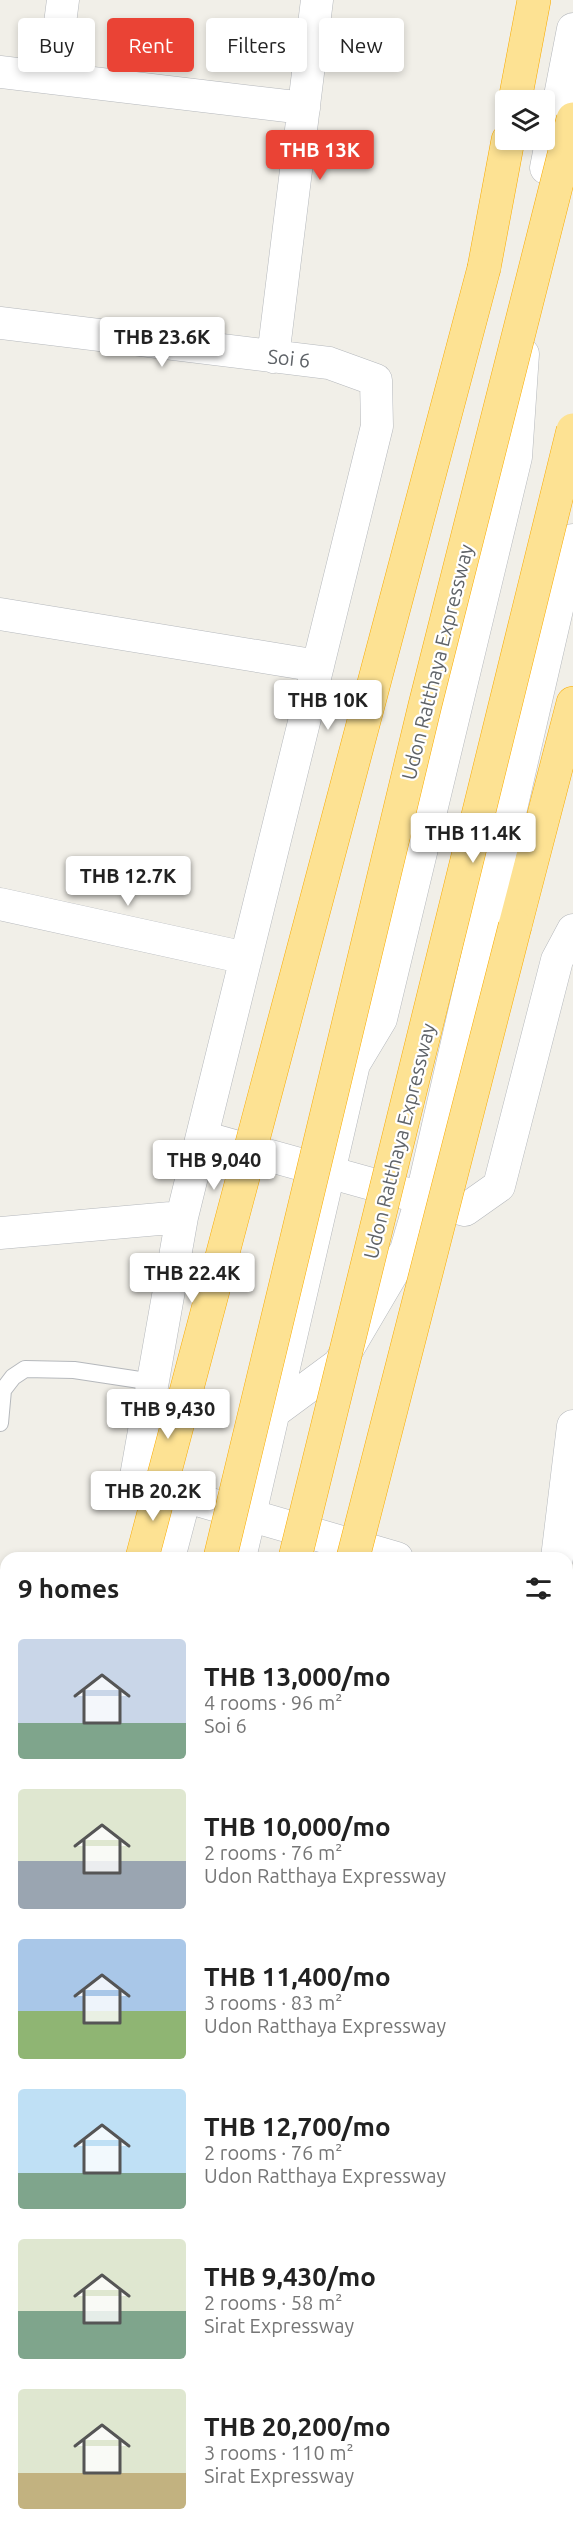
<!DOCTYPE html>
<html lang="en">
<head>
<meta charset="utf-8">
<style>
  body { margin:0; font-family:Ubuntu,sans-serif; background:#f6f6f6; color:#222; height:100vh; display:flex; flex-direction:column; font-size:22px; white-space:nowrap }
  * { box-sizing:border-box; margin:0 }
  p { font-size:20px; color:#767676 }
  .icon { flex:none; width:33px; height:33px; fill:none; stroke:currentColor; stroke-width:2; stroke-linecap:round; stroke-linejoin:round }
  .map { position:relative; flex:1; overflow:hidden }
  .sheet { position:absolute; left:0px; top:1552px; width:573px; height:986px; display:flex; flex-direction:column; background:#fff; border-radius:18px 18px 0 0; box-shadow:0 3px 9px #0003 }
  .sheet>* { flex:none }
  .guide { position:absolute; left:18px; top:18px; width:537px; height:54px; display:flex; gap:12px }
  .tools { position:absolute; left:495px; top:90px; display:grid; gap:12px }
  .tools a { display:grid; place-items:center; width:60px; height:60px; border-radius:6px; background:#fff; box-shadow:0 3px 9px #0003; font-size:30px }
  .price { position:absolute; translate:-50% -51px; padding:0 14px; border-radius:6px; background:#fff; color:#222; font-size:20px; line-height:39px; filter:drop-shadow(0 2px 3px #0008) }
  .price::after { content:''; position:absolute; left:50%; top:36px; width:18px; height:14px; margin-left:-9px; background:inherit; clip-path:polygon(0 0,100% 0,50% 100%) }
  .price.on { background:#ea4335; color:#fff }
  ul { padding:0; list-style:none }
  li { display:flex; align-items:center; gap:18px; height:150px; padding:0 18px }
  li span { display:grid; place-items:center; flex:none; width:168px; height:120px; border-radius:6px; color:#555 }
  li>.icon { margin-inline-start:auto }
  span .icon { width:72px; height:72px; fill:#fffc; stroke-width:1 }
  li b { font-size:26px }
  h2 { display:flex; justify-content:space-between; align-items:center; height:72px; padding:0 18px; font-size:26px }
  .tag { padding:0 21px; border-radius:6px; background:#fff; box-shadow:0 3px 9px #0003; font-size:21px; line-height:54px }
  .tag.on { background:#ea4335; color:#fff }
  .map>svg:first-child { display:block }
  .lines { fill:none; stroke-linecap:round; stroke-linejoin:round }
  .service-casing { stroke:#b5b8bc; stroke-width:18 }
  .minor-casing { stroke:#b5b8bc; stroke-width:33 }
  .motorway-casing { stroke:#f9ab00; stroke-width:34 }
  .service { stroke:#fff; stroke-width:16 }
  .minor { stroke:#fff; stroke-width:32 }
  .motorway { stroke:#fde293; stroke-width:33 }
  .motorway-bridge-casing { stroke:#f9ab00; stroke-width:34; stroke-linecap:butt }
  .motorway-bridge { stroke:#fde293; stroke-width:33 }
  .labels { text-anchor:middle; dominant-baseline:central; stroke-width:4.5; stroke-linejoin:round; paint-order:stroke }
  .street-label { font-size:20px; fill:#5f6368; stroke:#fff }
</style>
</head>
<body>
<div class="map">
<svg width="573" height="2537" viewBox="0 0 573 2537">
  <rect width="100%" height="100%" fill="#f1efe8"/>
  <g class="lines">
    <defs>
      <path id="service" d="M0,1423L3,1390L13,1377L25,1369L74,1370L153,1382
        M567,2135L573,2136"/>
      <path id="minor" d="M0,72L304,108
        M53,78L63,0
        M546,168L573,29
        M0,323L329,363L376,380L377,426L182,1217L135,1482L397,1558
        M273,357L317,0
        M0,614L318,666
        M0,904L246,958
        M202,1137L465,1210L499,1186L557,960L573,930
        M0,1233L182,1217
        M274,1412L339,1364L406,1250L421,1199L573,540
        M169,1558L185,1497
        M240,1558L354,1064L381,1019L516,457L523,354
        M557,1558L573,1426
        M567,1598L573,1600
        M0,1870L6,1871
        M0,2073L6,2049
        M8,2537L10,2532
        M148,2537L149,2532"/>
      <path id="motorway" d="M515,100L534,0
        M484,268L508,140
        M515,926L573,703
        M0,2202L6,2174
        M0,2436L6,2413
        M46,2537L47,2532"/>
    </defs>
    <use href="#service" class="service-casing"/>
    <use href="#minor" class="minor-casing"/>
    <use href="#motorway" class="motorway-casing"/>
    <use href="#service" class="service"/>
    <use href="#minor" class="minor"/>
    <use href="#motorway" class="motorway"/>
    <defs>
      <path id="motorway-bridge" d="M142,1558L484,268
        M220,1558L425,705L573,119
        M295,1558L573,430
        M353,1558L515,926"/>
    </defs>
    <use href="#motorway-bridge" class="motorway-bridge-casing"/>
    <use href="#motorway-bridge" class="motorway-bridge"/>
  </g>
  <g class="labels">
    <g class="street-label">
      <text transform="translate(289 358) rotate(6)">Soi 6</text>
      <text transform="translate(437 662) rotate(-76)">Udon Ratthaya Expressway</text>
      <text transform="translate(399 1141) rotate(-76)">Udon Ratthaya Expressway</text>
    </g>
  </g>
</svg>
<div class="tools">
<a><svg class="icon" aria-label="layers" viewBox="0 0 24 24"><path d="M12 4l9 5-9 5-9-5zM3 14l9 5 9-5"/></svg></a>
</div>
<b class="price on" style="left:320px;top:181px">THB 13K</b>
<b class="price" style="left:162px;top:368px">THB 23.6K</b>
<b class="price" style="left:328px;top:731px">THB 10K</b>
<b class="price" style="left:473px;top:864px">THB 11.4K</b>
<b class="price" style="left:128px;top:907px">THB 12.7K</b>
<b class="price" style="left:214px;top:1191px">THB 9,040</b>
<b class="price" style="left:192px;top:1304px">THB 22.4K</b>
<b class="price" style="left:168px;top:1440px">THB 9,430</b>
<b class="price" style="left:153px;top:1522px">THB 20.2K</b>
<div class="guide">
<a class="tag">Buy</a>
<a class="tag on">Rent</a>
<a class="tag">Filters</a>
<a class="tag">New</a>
</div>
<section class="sheet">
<h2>9 homes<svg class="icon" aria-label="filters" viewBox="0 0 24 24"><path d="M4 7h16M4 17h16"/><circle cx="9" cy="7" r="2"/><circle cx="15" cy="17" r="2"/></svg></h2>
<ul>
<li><span style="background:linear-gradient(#c9d6e8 70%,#7fa58c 0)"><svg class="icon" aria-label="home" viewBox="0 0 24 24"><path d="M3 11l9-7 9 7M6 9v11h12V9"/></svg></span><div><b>THB 13,000/mo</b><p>4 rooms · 96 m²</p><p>Soi 6</p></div></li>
<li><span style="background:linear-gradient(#dfe7d0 60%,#9aa5b1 0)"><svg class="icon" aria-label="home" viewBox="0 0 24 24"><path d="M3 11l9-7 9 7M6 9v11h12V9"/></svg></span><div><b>THB 10,000/mo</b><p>2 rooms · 76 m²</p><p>Udon Ratthaya Expressway</p></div></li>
<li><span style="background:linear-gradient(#a9c7e8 60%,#8fb573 0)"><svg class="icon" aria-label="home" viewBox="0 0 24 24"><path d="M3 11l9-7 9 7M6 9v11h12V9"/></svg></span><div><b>THB 11,400/mo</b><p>3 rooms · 83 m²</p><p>Udon Ratthaya Expressway</p></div></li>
<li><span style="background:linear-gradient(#bfe0f5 70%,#7fa58c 0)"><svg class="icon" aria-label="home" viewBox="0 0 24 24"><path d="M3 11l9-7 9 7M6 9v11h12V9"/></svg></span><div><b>THB 12,700/mo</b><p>2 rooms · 76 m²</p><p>Udon Ratthaya Expressway</p></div></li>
<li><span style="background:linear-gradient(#dfe7d0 60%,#7fa58c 0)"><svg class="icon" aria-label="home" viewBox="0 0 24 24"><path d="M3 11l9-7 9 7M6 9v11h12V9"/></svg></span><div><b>THB 9,430/mo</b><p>2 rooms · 58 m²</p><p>Sirat Expressway</p></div></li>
<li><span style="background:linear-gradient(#dfe7d0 70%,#c2b280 0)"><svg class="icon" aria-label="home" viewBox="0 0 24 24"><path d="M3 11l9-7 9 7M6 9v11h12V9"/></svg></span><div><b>THB 20,200/mo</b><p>3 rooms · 110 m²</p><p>Sirat Expressway</p></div></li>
</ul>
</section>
</div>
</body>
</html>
